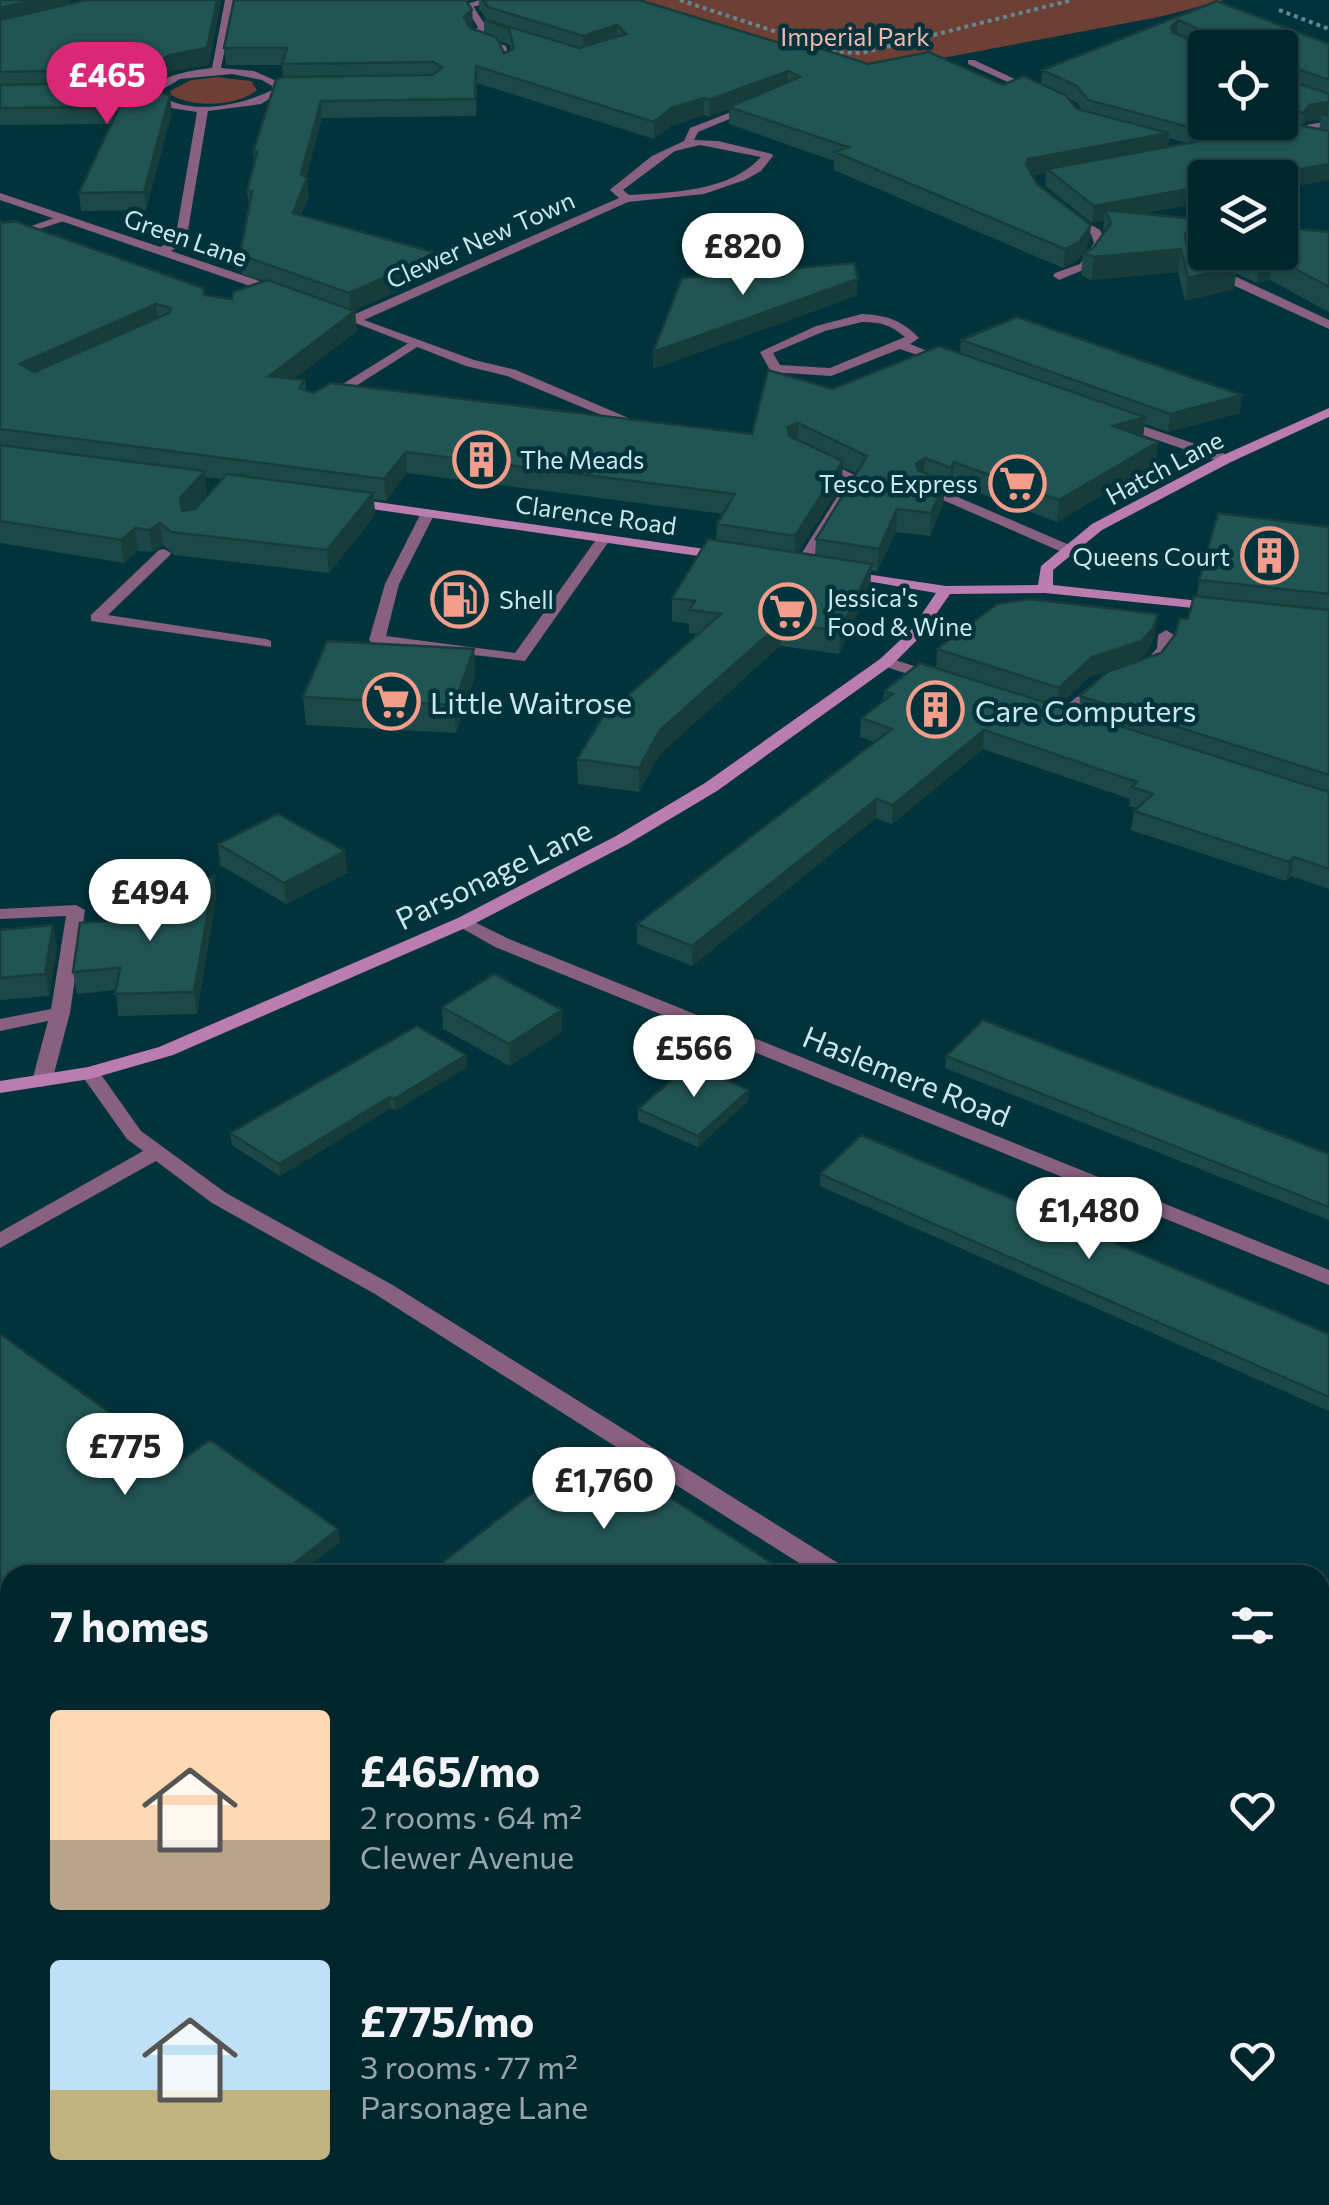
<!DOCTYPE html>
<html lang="en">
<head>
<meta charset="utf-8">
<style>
  body { margin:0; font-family:Commissioner,sans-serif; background:#0a2e35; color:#f1f3f6; height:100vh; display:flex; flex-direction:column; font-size:38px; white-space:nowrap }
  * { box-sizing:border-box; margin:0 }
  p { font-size:32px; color:#95a5aa }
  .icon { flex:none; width:55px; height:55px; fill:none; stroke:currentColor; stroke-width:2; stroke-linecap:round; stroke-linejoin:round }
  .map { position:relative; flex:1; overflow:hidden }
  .side { position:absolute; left:0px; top:1565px; width:1330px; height:640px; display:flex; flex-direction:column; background:#00262d; border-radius:30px 30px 0 0; box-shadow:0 2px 8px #0004,0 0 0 2px #224349 }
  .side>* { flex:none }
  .fabs { position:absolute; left:1188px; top:30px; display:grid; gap:20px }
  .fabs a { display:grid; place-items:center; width:110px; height:110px; border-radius:10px; background:#00262d; box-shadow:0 2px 8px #0004,0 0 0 2px #224349; font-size:50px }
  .price { position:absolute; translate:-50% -85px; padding:0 22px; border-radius:35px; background:#fff; color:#222; font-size:32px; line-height:65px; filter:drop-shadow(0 2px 5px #0008) }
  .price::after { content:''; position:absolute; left:50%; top:60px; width:30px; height:22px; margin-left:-15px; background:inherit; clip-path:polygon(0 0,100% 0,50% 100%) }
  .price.selected { background:#db2777; color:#fff }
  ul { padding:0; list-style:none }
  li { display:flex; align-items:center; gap:30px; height:250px; padding:0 50px }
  li span { display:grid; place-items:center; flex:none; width:280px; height:200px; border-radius:10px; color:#555 }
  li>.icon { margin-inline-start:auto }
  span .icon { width:120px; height:120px; fill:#fffc; stroke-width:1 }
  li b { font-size:42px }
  h2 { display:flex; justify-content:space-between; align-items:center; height:120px; padding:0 50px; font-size:42px }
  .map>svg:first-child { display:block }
  .green { fill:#6d3f35 }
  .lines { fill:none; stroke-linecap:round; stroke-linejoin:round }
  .path { stroke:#608890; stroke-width:4; stroke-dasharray:4 4; stroke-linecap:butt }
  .lane { fill:#886080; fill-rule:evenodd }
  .street { fill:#886080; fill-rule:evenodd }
  .secondary { fill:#bb7cb0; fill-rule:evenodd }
  .wall { fill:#1c4947; fill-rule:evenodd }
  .shaded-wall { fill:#173c3a }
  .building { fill:#215553; stroke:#173c3a; stroke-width:2.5; fill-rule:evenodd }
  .labels { text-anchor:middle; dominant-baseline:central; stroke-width:9; stroke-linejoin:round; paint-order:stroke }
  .far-park-label { font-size:25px; fill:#f4b8aa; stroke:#00333c }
  .far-street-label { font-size:25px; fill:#cae7ee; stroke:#00333c }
  .far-poi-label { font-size:25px; fill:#cae7ee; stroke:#00333c; text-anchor:start }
  .poi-label { font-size:30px; fill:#cae7ee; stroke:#00333c; text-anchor:start }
  .street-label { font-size:30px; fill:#cae7ee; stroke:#00333c }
</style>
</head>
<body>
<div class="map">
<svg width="1329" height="2205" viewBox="0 0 1329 2205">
  <rect width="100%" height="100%" fill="#00333c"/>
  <path class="green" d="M617,0H1224L1159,17L858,74Z
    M217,77L251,81L257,90C237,107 194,108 171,95L170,91L191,80Z
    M1329,2078V2205H1258L1264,2195H1320V2094Z
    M10,2080V2195H213L204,2205H0V2089Z"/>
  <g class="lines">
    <path class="path" d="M680,0L837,52L862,53L1072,0
      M1279,10L1329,29"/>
    <path class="lane" d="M480,0H500L468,8L463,5Z
      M480,26L488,28L478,35L480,38L506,46L511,66H505L499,50L474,42L468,34Z
      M968,60H974L1043,92L1034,94L968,64Z
      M1329,121V127L1315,129L1312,138L1303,136L1307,125Z
      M1068,211L1100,230L1106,243L1088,268L1059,280L1053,276L1055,273L1080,264L1094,243L1091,234L1064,216V212Z
      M63,215L69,218L67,220L8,239L2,236Z
      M412,341L422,344L329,403L317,400Z
      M470,359L516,370L652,428L640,431L507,376L466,366V360Z
      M815,460H825L862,479L807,567L800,571L793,567L847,481L815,466Z
      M925,483L1072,546L1074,549L1062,552L920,490L918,487Z
      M428,509L435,513L399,584L386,636L515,653L600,534L612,537L525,661L372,643L369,640L385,584L421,513Z
      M164,549L171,553L169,556L108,615L266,639L271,641V647L91,621V615L159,550Z
      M1166,630L1174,635L1173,649L1154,672H1142L1140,669L1157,648L1158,635Z
      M1101,677L1107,679V685L1068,720H1056V714Z
      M76,905L85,910L70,1013L52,1081L42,1087L32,1081L48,1021L0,1031V1019L51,1009L66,916L0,919V909Z
      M90,1067L97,1069L141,1131L226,1193L391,1284L846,1568L849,1575H818L375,1294L212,1203L156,1161L0,1248V1232L143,1151L127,1139L80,1073Z"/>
    <path class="street" d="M225,0H235L221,68L254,71L281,83L282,91L261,104L208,111L186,242L171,251L286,290L288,293L282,297L0,200V193L160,247L175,240L197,112L164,107L147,92C165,74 187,71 212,68ZM232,74L262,80L272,86V90C243,105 184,118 158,92L180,79Z
      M449,0L471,3L486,26L512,36L507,39L480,30L465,7Z
      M747,106L756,108L698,132L694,140L718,141L772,154L773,156L761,171L745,180L704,194L628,202L364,320L474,360V366H466L340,317L346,313L353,315L619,198L610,190L612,188L652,156L684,141L690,128ZM700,145L761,157C729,192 673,192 629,195L623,190L675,151Z
      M1209,268H1217L1329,320V329L1209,274Z
      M862,314C886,315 902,320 919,338L910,344L952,361L946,365L900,349L831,376L771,372L760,352L816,326ZM862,322C880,322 891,325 905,337L830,368L780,365L773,353L825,331Z
      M1119,418L1231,456L1233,459L1221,462L1114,425L1112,422Z
      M886,657L942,675L944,678L936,683L880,665V659Z
      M464,917L509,939L1329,1270V1285L495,947L458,926L455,922Z"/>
    <path class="secondary" d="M1329,408V417L1231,462L1102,530L1053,570V585L1218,603L1226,608L1223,611L1045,593L950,594L921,636L892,665L717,791L628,844L470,926L173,1055L90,1079L0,1093V1081L88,1067L159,1047L458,918L616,836L705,783L880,659L911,630L936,593L844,577L837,573L839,570L946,586L1038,585L1041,566L1092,524L1221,456Z
      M349,498L726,552L733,556L726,560L344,505L342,502Z"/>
  </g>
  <path class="wall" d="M0,0H70L71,4L84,1L81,0H221L209,65L172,71L149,85L172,112L146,210L81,211L79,193L111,124L0,125Z
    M479,0H639L796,48L868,64L1003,85L1041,84L1042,70L1217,1L1329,44V180L1280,189V178L1141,214L1205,220V252H1280L1329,232V312L1270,280L1257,283L1236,273L1234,289L1185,301L1178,272L1091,280L1081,275L1083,253L1077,261L1063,268L834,170V161L729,124V109L709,117L704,115L671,126L654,139L477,83L476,116L322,118L306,178L309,196L301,215L433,252L434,270L419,282L354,310L357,331L294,379L305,380L306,390L313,393L752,434L832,389L960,353L961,340L1240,413L1168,432L1145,424L1143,436L1156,463L1057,522L952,483L950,490L945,488L943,504L930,536L896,532L877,572L871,571L870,586L839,654L780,646L660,754L639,792L578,784L577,759L698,634L689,633V624L672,621V598L716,540L717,524L723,514L407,473L386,501L374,499L375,515L329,573L174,555L163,545L152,552L138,551L124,563L0,543V221L204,295L232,299L263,281L242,274L240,255L249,206L247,191L254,163L253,152L283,77L282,65H226L224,48L472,10L473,26L471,28L484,33V19L487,20L479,9ZM497,40L510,45L511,50L504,53ZM1068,98L1076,102L1083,111L1077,109ZM1321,119L1319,129L1303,126L1306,121ZM1169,138L1186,143L1168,146ZM1046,173L1045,186L1092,223L1104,221L1103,234L1093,248L1083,253L1089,243L1037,184L1032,176ZM842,467L856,473L816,539L815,555L798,552L842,483ZM205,477L222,479L195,509L192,510L207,493Z
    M1329,527V889L1291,876L1286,881L1131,830L1134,811L1137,808L1129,806L1130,799L983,749L892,824L876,818L692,966L637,944V924L875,742L860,737L861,718L883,701L884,691L936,668L937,649L1155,633L1150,648L1139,661L1089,677L1058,707L1079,713L1080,696L1161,653L1188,619L1197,596L1199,580Z
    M474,649L475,677L456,733L306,725L303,697Z
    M218,844L345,851L347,873L286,904L220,865Z
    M214,876L216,897L197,1014L118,1016L116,990L77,994L73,972L119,920Z
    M53,925L57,947L49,996L0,1000V930Z
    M442,1007L562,1010V1032L510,1066L443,1029Z
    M466,1055L467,1067L395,1111L391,1108L280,1176L232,1145L230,1133Z
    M946,1056L1329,1154V1220L945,1068Z
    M748,1101L698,1147L638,1121V1109Z
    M820,1174L1329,1334V1411L820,1186Z
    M0,1334L179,1462L340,1542L297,1575H10V1718L0,1709Z
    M443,1562L790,1575H444Z"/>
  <path class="shaded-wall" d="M32,0H70L71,7L0,24V8Z
    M217,0H221L209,65L172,71L148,85L146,69Z
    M472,10L473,26L464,33V17Z
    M1178,20L1176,36L1169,42L1171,27Z
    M617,25V41L583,52V36Z
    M788,71V87L729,107V109L709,117V100Z
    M170,95L172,112L146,210L144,192Z
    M704,98V115L671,126L654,139V122L671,108Z
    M321,101L322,118L304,186L307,178L309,196L294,231L293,213L301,174Z
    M1329,102L1328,117L1321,116V119L1306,121L1302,129L1304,113L1309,105Z
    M1293,111L1290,127L1194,146L1196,129L1232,122H1280V114Z
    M1169,133L1167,151L1047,169L1046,173L1026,177V164L1028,159Z
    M1329,164V180L1280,189V178H1251Z
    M1205,186V202L1110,220L1105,210L1104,221L1092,223L1094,206Z
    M1091,225L1089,243L1077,261L1063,268L1065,249Z
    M1196,232L1193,254L1182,255L1185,233Z
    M1181,249L1178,272L1091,280L1094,257Z
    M433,252L434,270L419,282L351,312L349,293Z
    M1273,257L1270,280L1257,283L1260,260Z
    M1237,266L1234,289L1185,301L1188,278Z
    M858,279L857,296L653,369V352Z
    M156,304L158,324L23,385L20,364Z
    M355,311L357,331L271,397L269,376Z
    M1242,395L1240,413L1168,432L1170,414Z
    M1145,417L1143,438L1113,426Z
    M798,423V445L787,449L788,427Z
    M1158,442L1156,463L1057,522L1059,500Z
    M406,452L407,473L386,501L384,479Z
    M925,458L923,480L916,464Z
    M843,461L842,483L794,559L795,536Z
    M954,462L952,483L950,490L951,468Z
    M205,471L207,493L182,520L180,498Z
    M945,482L943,504L930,536L931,513Z
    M373,493L375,515L329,573L327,550Z
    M897,509L896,532L877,572L879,549Z
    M160,523L163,545L152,552L149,530Z
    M135,528L138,551L124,563L121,540Z
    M872,564L870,586L839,654L840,631Z
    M1158,614L1155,633L1150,648L1139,661L1089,677L1057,708L1059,688L1092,657Z
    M781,623L780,646L660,754L639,792V768L660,730Z
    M474,649L475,677L456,733L454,705Z
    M984,730L983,749L892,824L893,805Z
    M877,799L876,818L692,966V946Z
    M345,851L347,873L286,904L284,883Z
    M1294,857L1291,876L1286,881L1289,862Z
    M214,876L216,897L197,1014L194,992Z
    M53,925L57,947L49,996L45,974Z
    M562,1010V1032L510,1066L509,1044Z
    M466,1055L467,1067L395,1111L394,1099Z
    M749,1090L748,1101L698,1147V1136Z
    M390,1097L391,1108L280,1176L279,1164Z
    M338,1529L340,1542L297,1575H280Z"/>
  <path class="building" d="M0,0H33L0,8Z
    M86,0H217L207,48L170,55L146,69L0,72V20Z
    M234,0H466L472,10L464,17L470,28L496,37L504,53L514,49L509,29L484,19L579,48L626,34L617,25L583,36L488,7L483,0H639L796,48L807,44L868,64L929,52L1003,85L1024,76L1065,95L1077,109L1169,133L1028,159L1026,164L1037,184L1091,225L1079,242L1065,249L835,152L848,147L729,107L800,77L788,71L709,100L704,98L671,108L654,122L476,66L475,99L321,101L301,174L307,178L293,213L433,252L418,263L349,293L240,255L252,191H247L257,152H253L276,80L282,77L433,75L442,67L433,62L282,64L287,48H224Z
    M1217,1L1329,44V80L1280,63L1281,77L1329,94V102L1309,105L1304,113L1293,111L1280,114V48H1205V122H1232L1196,129L1088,100L1077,86L1042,70ZM1178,20L1210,34V45L1205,46L1172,32L1171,27Z
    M146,82L160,93L170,95L144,192L79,193L119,107L0,108V85Z
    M1293,124L1329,131V164L1251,178H1205V186L1094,206L1047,169Z
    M1105,210L1205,220V236L1196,232L1185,233L1186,243L1237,266L1188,278L1181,249L1094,257L1083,253L1093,248L1111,223Z
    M0,221L3,223L15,221L203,288L204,295L232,299L233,292L267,280L355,311L269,376L305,380L299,388L313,393L331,383L752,434L768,370L832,389L939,346L1145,417L1113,426L1158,442L1059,500L954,462L951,468L925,458L916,464L918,470L945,482L931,513L897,509L879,549L816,539L867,456L798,423L788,427L789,436L843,461L795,536L717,524L735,494L406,452L384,479L0,429ZM156,304L171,308L169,313L34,372L20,364Z
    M1280,227L1329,232V287L1273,257L1260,260L1242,252H1280Z
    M854,263L858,279L653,352L682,278Z
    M1017,317L1242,395L1170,414L961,340Z
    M0,445L205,471L180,498L182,511L195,509L227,474L373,493L327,550L171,532L160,523L149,530L135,528L121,540L0,521Z
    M1218,513L1329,527V594L1199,580Z
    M708,539L872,564L840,631L781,623L660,730L639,768L577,759L602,718L721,614L689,610L695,601L672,598Z
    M1194,596L1329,610V775L1080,696L1107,672L1161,653L1175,635L1180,618L1188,619Z
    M1030,599L1158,614L1153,628L1142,641L1092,657L1059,688L937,649L997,604Z
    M327,641L474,649L454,705L303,697Z
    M920,663L1329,792V869L1294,857L1289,862L1134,811L1153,794L1132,787L1137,782L984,730L893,805L877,799L692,946L637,924L892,729L861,718L893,694L884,691Z
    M278,814L345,851L284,883L218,844Z
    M214,876L194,992L115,994L120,968L73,972L80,923L119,920Z
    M53,925L45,974L0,978V930Z
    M494,974L562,1010L509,1044L442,1007Z
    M983,1020L1329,1154V1207L946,1056Z
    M417,1026L466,1055L394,1099L390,1097L279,1164L230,1133Z
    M690,1064L749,1090L698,1136L638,1109Z
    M861,1135L1329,1334V1397L820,1174Z
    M0,1334L179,1462L210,1440L338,1529L280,1575H10V1708L0,1699Z
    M592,1447L790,1575H461L443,1562Z
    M287,2195H1241L1235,2205H278Z"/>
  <defs>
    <symbol id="building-ring" viewBox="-11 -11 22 22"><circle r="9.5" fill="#00333c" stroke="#f49d8a" stroke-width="1.5"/><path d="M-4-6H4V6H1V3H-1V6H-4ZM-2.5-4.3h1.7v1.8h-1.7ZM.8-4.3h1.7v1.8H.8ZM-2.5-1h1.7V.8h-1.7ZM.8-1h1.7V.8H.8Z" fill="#f49d8a"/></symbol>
    <symbol id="supermarket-ring" viewBox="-11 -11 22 22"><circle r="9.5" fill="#00333c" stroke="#f49d8a" stroke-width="1.5"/><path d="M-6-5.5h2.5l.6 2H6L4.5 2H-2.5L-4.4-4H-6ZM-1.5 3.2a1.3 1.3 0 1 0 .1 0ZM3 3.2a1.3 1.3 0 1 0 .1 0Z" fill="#f49d8a"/></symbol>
    <symbol id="fuel-ring" viewBox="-11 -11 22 22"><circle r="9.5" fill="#00333c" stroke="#f49d8a" stroke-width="1.5"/><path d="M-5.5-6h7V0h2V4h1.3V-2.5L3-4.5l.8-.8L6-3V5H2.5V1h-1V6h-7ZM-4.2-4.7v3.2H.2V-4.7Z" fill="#f49d8a"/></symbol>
  </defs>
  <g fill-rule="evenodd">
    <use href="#building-ring" x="450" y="428" width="63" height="63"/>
    <use href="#supermarket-ring" x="986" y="452" width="63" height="63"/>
    <use href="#building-ring" x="1238" y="524" width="63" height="63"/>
    <use href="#fuel-ring" x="428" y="568" width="63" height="63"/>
    <use href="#supermarket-ring" x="756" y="580" width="63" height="63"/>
    <use href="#supermarket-ring" x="360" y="670" width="63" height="63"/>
    <use href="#building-ring" x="904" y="678" width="63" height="63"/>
  </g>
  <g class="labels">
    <g class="far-park-label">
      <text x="855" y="36">Imperial Park</text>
    </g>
    <g class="far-street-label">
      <text transform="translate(186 237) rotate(19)">Green Lane</text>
      <text transform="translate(480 239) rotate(-24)">Clewer New Town</text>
      <text transform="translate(1164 467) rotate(-28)">Hatch Lane</text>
      <text transform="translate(596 514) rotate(8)">Clarence Road</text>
    </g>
    <g class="far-poi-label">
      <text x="520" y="459">The Meads</text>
      <text x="978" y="483" text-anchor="end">Tesco Express</text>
      <text x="1230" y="556" text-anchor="end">Queens Court</text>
      <text x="827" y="597">Jessica's<tspan x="827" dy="29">Food &amp; Wine</tspan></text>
      <text x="499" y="599">Shell</text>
    </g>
    <g class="poi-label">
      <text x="430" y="701">Little Waitrose</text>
      <text x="975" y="709">Care Computers</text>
    </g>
    <g class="street-label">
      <text transform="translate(493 873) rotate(-26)">Parsonage Lane</text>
      <text transform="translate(907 1075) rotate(22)">Haslemere Road</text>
    </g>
  </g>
</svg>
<div class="fabs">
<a><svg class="icon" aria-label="locate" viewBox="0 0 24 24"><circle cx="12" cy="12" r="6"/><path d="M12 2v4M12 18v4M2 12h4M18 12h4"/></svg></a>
<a><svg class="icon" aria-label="layers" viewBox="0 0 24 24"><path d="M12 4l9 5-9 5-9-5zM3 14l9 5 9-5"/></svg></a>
</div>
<b class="price selected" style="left:107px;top:127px">£465</b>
<b class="price" style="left:743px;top:298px">£820</b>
<b class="price" style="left:150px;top:944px">£494</b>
<b class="price" style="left:694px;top:1100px">£566</b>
<b class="price" style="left:1089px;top:1262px">£1,480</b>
<b class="price" style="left:125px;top:1498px">£775</b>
<b class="price" style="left:604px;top:1532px">£1,760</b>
<section class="side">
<h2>7 homes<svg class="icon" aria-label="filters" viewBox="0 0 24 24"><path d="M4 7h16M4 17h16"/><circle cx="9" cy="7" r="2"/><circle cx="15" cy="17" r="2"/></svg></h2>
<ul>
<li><span style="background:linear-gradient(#ffd9b3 65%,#b9a48a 0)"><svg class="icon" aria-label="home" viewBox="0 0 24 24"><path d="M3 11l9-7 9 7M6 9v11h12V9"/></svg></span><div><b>£465/mo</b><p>2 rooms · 64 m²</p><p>Clewer Avenue</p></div><svg class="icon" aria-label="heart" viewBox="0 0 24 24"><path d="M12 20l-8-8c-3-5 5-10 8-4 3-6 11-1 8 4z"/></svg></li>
<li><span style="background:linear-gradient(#bfe0f5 65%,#c2b280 0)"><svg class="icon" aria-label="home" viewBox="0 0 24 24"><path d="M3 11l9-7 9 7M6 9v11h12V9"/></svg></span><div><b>£775/mo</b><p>3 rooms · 77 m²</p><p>Parsonage Lane</p></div><svg class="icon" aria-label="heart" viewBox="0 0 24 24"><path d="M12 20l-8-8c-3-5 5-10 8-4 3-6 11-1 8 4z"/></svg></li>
</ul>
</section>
</div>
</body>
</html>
